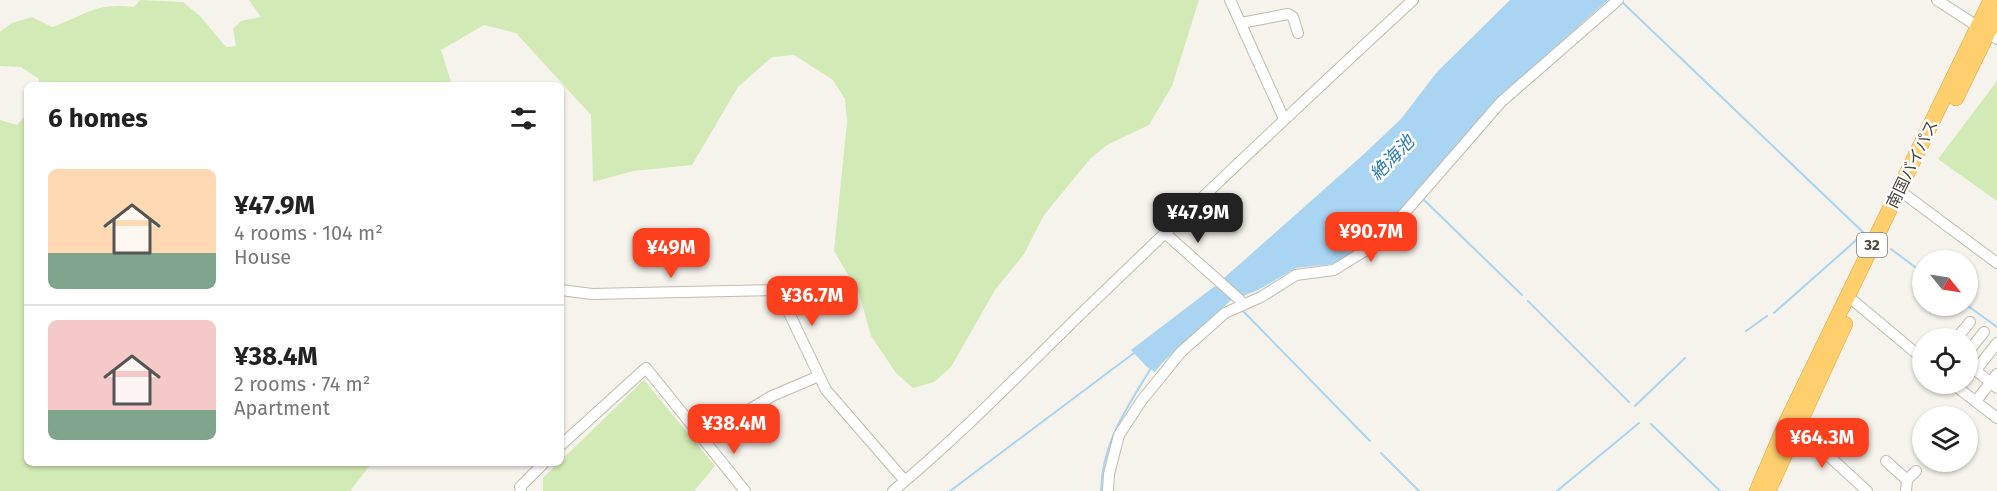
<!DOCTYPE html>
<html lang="en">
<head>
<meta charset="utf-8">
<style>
  body { margin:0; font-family:"Fira Sans","Noto Sans JP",sans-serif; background:#f2f2f2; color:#222; height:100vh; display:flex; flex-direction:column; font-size:22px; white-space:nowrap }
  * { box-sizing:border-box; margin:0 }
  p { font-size:20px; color:#767676 }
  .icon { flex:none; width:33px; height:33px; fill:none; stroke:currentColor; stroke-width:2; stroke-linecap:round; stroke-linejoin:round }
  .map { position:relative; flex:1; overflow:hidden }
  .details { position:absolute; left:24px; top:82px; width:540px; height:384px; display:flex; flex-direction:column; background:#fff; border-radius:9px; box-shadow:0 2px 4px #0004 }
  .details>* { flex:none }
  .needle { width:39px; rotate:120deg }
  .buttons { position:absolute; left:1912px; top:250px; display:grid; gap:12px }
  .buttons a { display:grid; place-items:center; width:66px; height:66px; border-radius:50%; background:#fff; box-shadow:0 2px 4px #0004; font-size:30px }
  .price { position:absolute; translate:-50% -51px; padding:0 14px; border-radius:12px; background:#fc3f1d; color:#fff; font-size:20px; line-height:39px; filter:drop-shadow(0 2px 3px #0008) }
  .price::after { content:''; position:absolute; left:50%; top:36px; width:18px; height:14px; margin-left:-9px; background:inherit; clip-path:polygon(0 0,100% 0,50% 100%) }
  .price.active { background:#222; color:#fff }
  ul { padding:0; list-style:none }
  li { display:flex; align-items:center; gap:18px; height:150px; padding:0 24px }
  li+li { border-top:2px solid #e0e0e0 }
  li span { display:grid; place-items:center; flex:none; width:168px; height:120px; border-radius:9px; color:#555 }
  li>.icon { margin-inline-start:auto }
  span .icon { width:72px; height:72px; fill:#fffc; stroke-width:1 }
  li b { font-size:26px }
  h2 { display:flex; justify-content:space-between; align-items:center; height:72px; padding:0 24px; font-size:26px }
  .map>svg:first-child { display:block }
  .green { fill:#d2eab5 }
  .water { fill:#a9d4f2 }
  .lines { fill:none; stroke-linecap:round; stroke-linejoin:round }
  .stream { stroke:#a9d4f2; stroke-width:2 }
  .minor-casing { stroke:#c2bbae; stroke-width:12 }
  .highway-casing { stroke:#e0a43c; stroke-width:16 }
  .minor { stroke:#fff; stroke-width:10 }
  .highway { stroke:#ffcf6e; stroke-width:15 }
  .labels { text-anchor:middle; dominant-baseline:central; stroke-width:5; stroke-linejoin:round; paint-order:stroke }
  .shield { fill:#fff; stroke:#817c74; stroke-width:1.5 }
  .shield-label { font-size:15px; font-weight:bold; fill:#4b4439 }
  .street-label { font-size:16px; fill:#4b4439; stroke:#fff }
  .water-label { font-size:18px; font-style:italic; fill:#2e7ab2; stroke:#fff }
</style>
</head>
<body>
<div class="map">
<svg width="1997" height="491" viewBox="0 0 1997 491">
  <rect width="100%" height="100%" fill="#f6f3ec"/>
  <path class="green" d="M140,0L183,2L200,16L226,47L236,46L233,29L241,21L261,17L249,0H1199L1172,86L1149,125L1107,145L1090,159L1044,215L1024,254L995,290L951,367L934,382L913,388L896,373L871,336L859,293L834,251L847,122L845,99L833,80L794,55L772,57L738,87L692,165L633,171L593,182L591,115L516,33L484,25L441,50L452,85L39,86V79L21,67L0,66V32L12,23L32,17L52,27C86,15 95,2 134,7Z
    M1997,81V201L1938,159Z
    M27,114V464H371L350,491H0V120L17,125Z
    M644,380L715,466L694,491H543V478Z"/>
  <path class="water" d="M1510,0H1608L1518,80L1473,127L1415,196L1357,251L1332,264L1296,268L1258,290L1230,301L1163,362L1155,372L1147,367L1131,350L1215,286L1364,154L1401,119L1437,72Z"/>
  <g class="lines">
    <path class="stream" d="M1622,2L1867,236
      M1423,199L1522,295
      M1891,249L1923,273
      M1528,301L1629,402
      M1968,306L1997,327
      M1243,311L1370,441
      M1774,313L1862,235
      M1746,331L1767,316
      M1635,406L1685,358
      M1651,424L1720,491
      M1381,453L1419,491
      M950,491L1134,353
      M1101,491C1102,442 1127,408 1151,368
      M1557,491L1639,423"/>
    <defs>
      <path id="minor" d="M1230,0L1284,119
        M1937,0L1997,39
        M1241,23L1288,14L1293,17L1298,33
        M1907,196L1997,263
        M1166,234L1240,300L1242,305
        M561,290L592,294L778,290L826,390L905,481
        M1855,302L1923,359
        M1956,339L1970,322
        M1968,352L1984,332
        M1968,364L1997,388
        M1976,370L1997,343
        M1953,384L1997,418
        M1976,401L1997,374
        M1796,426L1867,491
        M701,438L772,396L819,376
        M561,445L646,368L745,491
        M1886,461L1907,480L1906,491
        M1907,480L1916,471
        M521,491L520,487L543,464
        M893,491C962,434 1023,370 1087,308C1195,204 1303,101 1413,0
        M1108,491L1109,474L1119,435L1142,400L1181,352L1225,313L1261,297L1296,275L1334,270L1363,252L1401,217L1501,102L1618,0"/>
      <path id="highway" d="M1956,98L1997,14
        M1757,491L1787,421L1991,0
        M1768,491L1845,324"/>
    </defs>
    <use href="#minor" class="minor-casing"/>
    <use href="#highway" class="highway-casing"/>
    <use href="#minor" class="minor"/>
    <use href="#highway" class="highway"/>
  </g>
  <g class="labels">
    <rect class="shield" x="1857" y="233" width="30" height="24" rx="4.5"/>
    <g class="shield-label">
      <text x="1872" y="245">32</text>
    </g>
    <g class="street-label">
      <text transform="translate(1912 164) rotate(-64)">南国バイパス</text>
    </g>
    <g class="water-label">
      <text transform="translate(1392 158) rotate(-46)">絶海池</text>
    </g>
  </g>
</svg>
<div class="buttons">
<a><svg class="needle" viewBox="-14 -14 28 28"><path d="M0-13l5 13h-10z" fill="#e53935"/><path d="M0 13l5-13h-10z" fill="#767676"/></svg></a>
<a><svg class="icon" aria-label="locate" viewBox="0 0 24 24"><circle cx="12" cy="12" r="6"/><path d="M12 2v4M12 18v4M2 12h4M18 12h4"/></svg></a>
<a><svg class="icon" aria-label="layers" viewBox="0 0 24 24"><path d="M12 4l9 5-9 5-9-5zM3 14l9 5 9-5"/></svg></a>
</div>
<b class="price active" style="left:1198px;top:244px">¥47.9M</b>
<b class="price" style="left:1371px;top:263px">¥90.7M</b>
<b class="price" style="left:671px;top:279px">¥49M</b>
<b class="price" style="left:812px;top:327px">¥36.7M</b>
<b class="price" style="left:734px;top:455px">¥38.4M</b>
<b class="price" style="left:1822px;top:469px">¥64.3M</b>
<section class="details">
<h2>6 homes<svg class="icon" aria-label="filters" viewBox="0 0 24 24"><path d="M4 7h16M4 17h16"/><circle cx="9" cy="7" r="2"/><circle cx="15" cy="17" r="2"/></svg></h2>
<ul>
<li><span style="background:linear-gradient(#ffd9b3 70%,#7fa58c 0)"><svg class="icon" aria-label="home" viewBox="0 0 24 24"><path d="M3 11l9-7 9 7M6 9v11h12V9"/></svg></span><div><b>¥47.9M</b><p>4 rooms · 104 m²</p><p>House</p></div></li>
<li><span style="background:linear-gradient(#f6c9c9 75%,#7fa58c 0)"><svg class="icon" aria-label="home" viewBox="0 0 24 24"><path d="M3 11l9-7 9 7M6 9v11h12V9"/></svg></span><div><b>¥38.4M</b><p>2 rooms · 74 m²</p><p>Apartment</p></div></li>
</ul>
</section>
</div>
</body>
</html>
